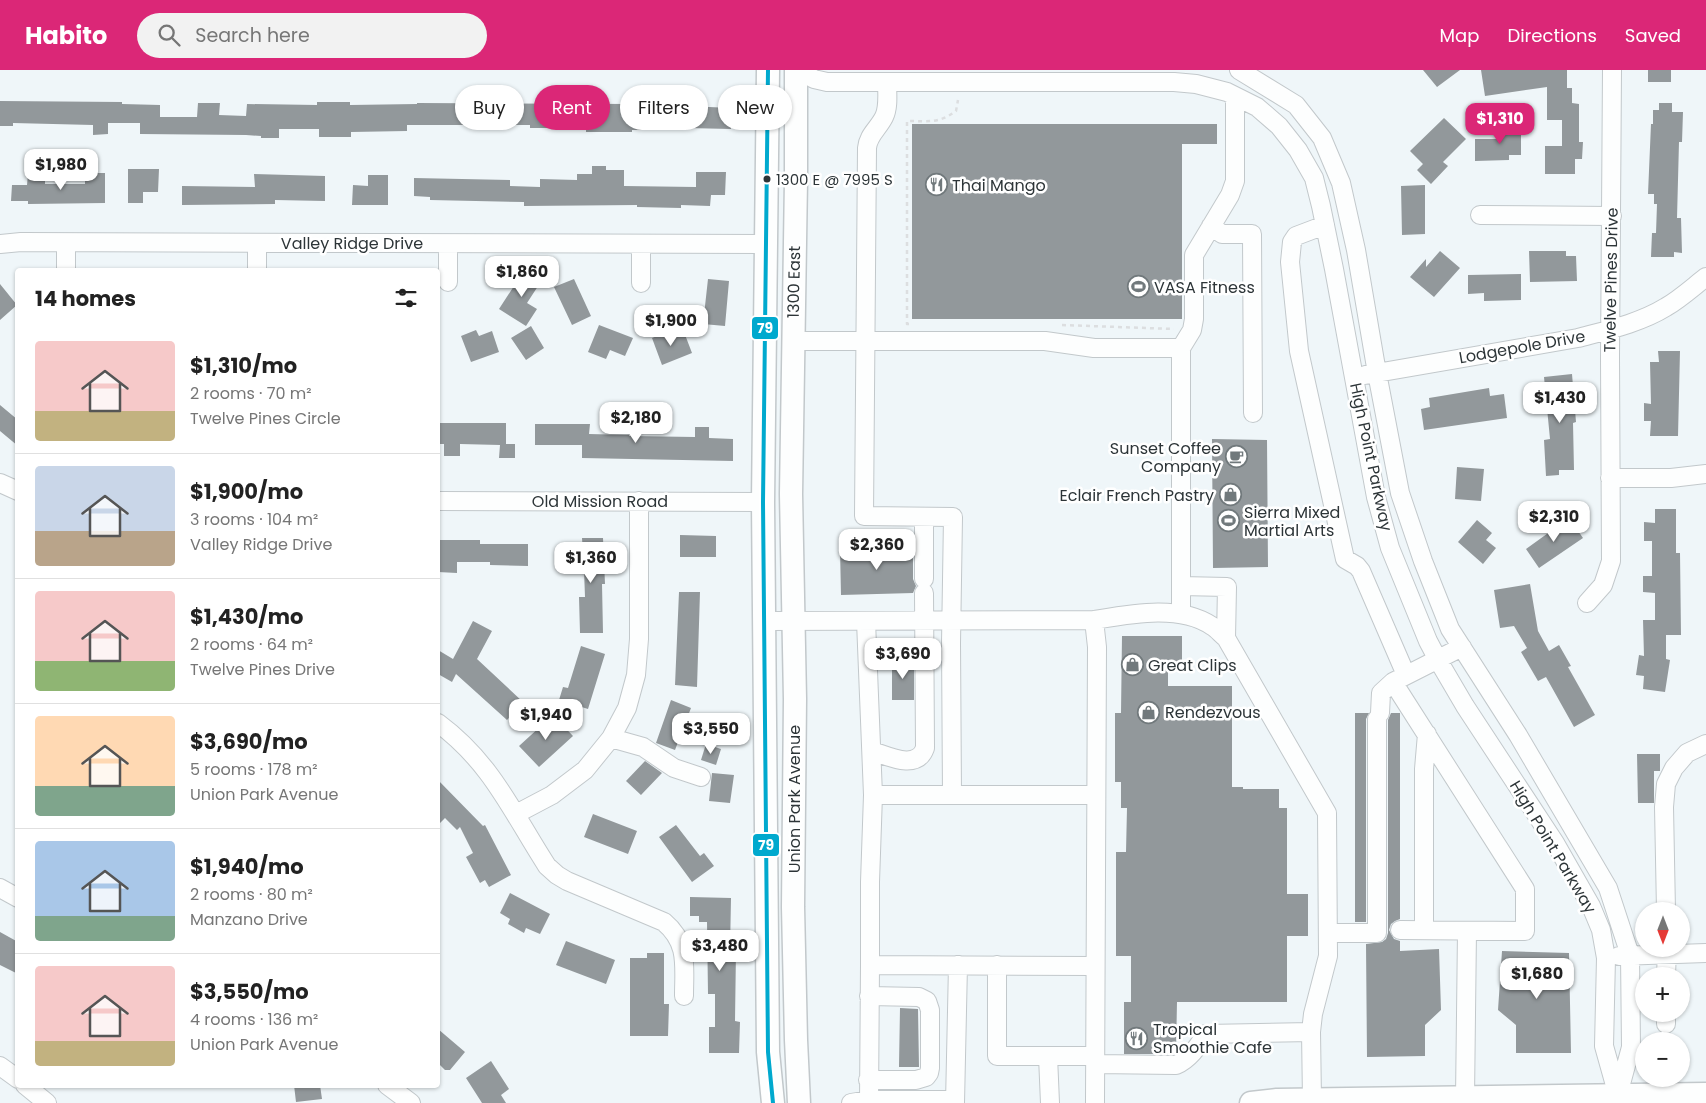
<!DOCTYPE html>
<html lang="en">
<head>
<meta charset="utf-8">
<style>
  body { margin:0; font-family:Poppins,sans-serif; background:#f2f2f2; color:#222; height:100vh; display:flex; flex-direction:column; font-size:19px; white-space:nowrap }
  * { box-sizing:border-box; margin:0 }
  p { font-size:16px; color:#767676 }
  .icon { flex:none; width:28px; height:28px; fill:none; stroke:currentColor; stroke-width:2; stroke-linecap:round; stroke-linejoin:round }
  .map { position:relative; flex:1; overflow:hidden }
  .sheet { position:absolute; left:15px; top:198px; width:425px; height:820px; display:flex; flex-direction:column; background:#fff; border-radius:5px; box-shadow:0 1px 4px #0004 }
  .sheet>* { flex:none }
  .hud { position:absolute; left:455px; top:15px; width:475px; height:45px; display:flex; gap:10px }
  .needle { width:32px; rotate:180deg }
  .fabs { position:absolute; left:1635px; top:832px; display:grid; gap:10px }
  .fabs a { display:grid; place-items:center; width:55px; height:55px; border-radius:50%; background:#fff; box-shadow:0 1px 4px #0004; font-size:25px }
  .price { position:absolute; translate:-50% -42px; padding:0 11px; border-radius:10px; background:#fff; color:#222; font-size:16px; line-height:32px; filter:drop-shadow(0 1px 2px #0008) }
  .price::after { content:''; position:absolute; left:50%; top:30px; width:15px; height:11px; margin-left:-8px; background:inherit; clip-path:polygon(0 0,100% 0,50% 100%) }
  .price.current { background:#db2777; color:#fff }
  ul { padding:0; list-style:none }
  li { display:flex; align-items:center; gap:15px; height:125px; padding:0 20px }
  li+li { border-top:1px solid #e0e0e0 }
  li span { display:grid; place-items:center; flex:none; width:140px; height:100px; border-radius:5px; color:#555 }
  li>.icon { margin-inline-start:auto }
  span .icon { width:60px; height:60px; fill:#fffc; stroke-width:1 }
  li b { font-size:21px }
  h2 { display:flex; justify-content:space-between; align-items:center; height:60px; padding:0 20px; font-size:21px }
  .chip { padding:0 18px; border-radius:22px; background:#fff; box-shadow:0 1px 4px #0004; font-size:18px; line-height:45px }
  .chip.current { background:#db2777; color:#fff }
  header { display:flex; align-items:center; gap:30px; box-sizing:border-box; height:70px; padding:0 25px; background:#db2777; color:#fff }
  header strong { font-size:24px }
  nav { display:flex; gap:28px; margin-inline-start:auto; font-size:18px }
  .search { width:350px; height:45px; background:#f2f2f2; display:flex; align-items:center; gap:12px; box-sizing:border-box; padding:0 18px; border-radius:28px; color:#767676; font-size:19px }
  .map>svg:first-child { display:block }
  .building { fill:#92989b }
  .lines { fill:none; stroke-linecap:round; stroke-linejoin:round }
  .minor-casing { stroke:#c2c8cb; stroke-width:20 }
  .major-casing { stroke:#c2c8cb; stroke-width:25 }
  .path { stroke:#dcdee0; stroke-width:2.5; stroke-dasharray:4 4; stroke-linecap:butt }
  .minor { stroke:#fdfefe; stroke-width:18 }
  .major { stroke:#fdfefe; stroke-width:22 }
  .bus-1-casing { stroke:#fff; stroke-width:8 }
  .bus-1 { stroke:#00a9ce; stroke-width:4 }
  .bus-dot { fill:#2d3538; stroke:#fff; stroke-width:2 }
  .labels { text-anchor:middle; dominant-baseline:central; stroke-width:5; stroke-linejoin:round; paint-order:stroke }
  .bus-label { font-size:15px; fill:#2d3538; stroke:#fff; text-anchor:start }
  .poi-label { font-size:16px; fill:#2d3538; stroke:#fff; text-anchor:start }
  .street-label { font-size:16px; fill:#2d3538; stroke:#fff }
  .line-badge { stroke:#fff; stroke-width:2 }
  .badge-label { font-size:14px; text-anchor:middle; font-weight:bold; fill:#fff }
</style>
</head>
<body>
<header>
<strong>Habito</strong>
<div class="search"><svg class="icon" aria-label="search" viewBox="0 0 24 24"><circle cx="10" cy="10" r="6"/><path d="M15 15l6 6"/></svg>Search here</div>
<nav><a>Map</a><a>Directions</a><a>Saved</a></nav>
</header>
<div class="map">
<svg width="1706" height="1033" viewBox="0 0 1706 1033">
  <rect width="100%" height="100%" fill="#eff6f9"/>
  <path class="building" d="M1423,0H1460L1437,17Z
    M1481,0H1567V18H1572V33L1579,34V72H1583L1582,89H1575V104H1545V76H1562V50H1547V17L1485,26Z
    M1648,0H1671V12H1648Z
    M0,31L122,32V34L160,35V47H197L198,33H220L219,45L246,46L247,34L317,35V32H350V35L417,34V33L632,34V36H687L731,38V59L687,58V60H632V62H586V58H530V55H407V61L351,62V67H319V59H279V68H261V66L246,65L140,64V53H108V64L93,65V55L13,53V56H0Z
    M1659,33H1672V42H1683L1682,72H1679L1677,148H1681L1682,183L1674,182V187H1651L1652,163H1656L1657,134H1654V124H1648L1651,54H1653V40H1659Z
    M1444,48L1466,69L1443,92L1448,96L1431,114L1417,100L1423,94L1410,81Z
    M912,54H1217V74H1182V249H912Z
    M1501,55H1521V85H1509V90L1475,91V69H1501Z
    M592,96H606V100H624V116L696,117V102H726L725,125H711L710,136L681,135V138L637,137V135L524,136V132L430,130V127L414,126V108L510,110V116L540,117V109L577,110V104H592Z
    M128,99H159L158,122H143V133H128Z
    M85,103H105V133L28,134V131H11L12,115H27L28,104H45V114H85Z
    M254,104L325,106V131L275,130V134L182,135V116L255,117Z
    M368,105H388V135H352L353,115L368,116Z
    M1425,115V164L1402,165L1401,116Z
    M1440,181L1460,198L1434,227L1410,207L1426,189V197Z
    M1529,181H1566V186H1576L1577,211L1530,212Z
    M525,199L542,210L527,233L537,239L526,256L499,239Z
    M1521,204V230L1484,231V223L1468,224V205Z
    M574,209L591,246L572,255L554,217Z
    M708,209L729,211L725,256L703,254Z
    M0,214L17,235L0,250Z
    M599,255L633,268L625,286L610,280L606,289L588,282Z
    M531,256L544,278L526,290L511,268Z
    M476,260L479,266L492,261L499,282L471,292L461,266Z
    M670,261L672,267L684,262L692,283L662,295L652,268Z
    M1658,281H1680L1678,366H1650L1651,351H1644V333L1651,334L1650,292H1659Z
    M1572,304L1576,352L1573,353L1574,400H1559V405L1546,406L1544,370L1550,369L1544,307Z
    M1489,318L1490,326L1504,324L1507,348L1424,360L1421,339L1430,337L1429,328Z
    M0,335L18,350V376L0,361Z
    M438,353H506V374H515V388H499L500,375L460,374V386H444V374H438Z
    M535,354H590L589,364L629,365V366L695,367V357H709V368L733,369V391L582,388V375H535Z
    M1212,369L1267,370L1268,497L1213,498Z
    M1457,397L1484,399L1481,431L1455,429Z
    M1655,439H1676V483H1680L1681,565H1666V589L1670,590L1665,622L1643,619L1644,606L1636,605L1639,585L1644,586L1643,550H1655V523L1643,522V506H1652V471H1644V452L1655,453Z
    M1569,448L1583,468L1539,498L1526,479Z
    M1477,450L1492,463L1486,470L1496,478L1483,494L1458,472Z
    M680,465L716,466V487H680Z
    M582,468H603L605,514H602L603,563H580L579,527H585L584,500L572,501L571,484L583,483Z
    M438,470H480V474H528V496L490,495V492H457V503L438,502Z
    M913,477V509L916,516L913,523L841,525L840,479Z
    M1530,514L1538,561L1549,581L1559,575L1571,596L1568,597L1595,645L1574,657L1546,607L1538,611L1521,582L1527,578L1514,556L1500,558L1494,520Z
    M679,522H700L697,617L675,615Z
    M473,551L492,561L477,589L523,632L507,650L456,604L452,612L438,604V580L453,589Z
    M1122,566H1182V592H1168V616H1232V717H1243V719H1279V738H1287V824H1308V866H1287V932H1177L1176,983L1173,984H1124V932H1131V886H1116V782H1126L1127,738H1121V712H1115V643H1121Z
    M581,576L605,584L588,639L559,630L563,617L568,618Z
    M892,590H914V630H892Z
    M671,630L691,638L675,680L656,673Z
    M1355,643H1369L1366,649V852H1355Z
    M1391,643H1400V849L1395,851L1391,854L1389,860L1394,869L1400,871V881L1439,879L1441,940L1425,955V986L1367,987L1366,874L1382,872L1386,869L1388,863V650Z
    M553,645L573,666L539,697L519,676Z
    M706,674L721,679L716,695L701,690Z
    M1637,684H1660V701H1654V733H1638Z
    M645,691L662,703L641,725L626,711Z
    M712,703L734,705L730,733L709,731Z
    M438,710L483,756L485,755L511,805L489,817L485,810L480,813L466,787L473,783L460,757L457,760L445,748L438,755Z
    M593,744L637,761L628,784L584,767Z
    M676,755L700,786L704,783L714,796L692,812L659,767Z
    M510,823L550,844L540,864L526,858L524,863L508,854L510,849L500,843Z
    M690,827L731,828L730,880H736L735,951L740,952L739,983H709V957H715V924H708L707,852H699V846H690Z
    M0,862L18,872V904L0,895Z
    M566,871L615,890L606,914L556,895Z
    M1502,881L1569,883L1571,983H1516V955L1498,940Z
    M647,883H664V934H669L668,966H630V888H647Z
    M900,938L918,939L919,997H899Z
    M438,959L465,982L450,1000H445L438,993Z
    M491,991L509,1019L501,1025L506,1033H482L466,1008Z
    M294,1015H320L322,1029L296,1032Z"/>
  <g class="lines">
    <defs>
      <path id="minor" d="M798,0L814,9L827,12H1174L1196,14L1227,22L1257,37L1279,56L1298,80L1314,108L1321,136L1334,199L1376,427L1390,478L1428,571L1438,590L1465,636L1555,773L1591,836L1601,860L1606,888L1604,976L1618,1026
        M1239,0L1296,35L1322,68L1341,113L1356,180L1377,303L1400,423L1423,491L1450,559L1518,665L1608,818L1630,885L1631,977L1618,1025
        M887,12C887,23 889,37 884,47C878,59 868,65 867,78L864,446L953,447L951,573L952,725
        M1480,145L1612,146
        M1325,155L1296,166L1292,172L1290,192L1299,281L1345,489L1357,496L1361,501L1406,605
        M1211,156L1222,164H1252L1253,343
        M66,173V200
        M257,173V200
        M0,174L21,172L765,174
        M448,174V212
        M641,213V174
        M793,271H1045L1094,278H1181V544
        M1181,278L1192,260L1194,249V185L1230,125L1235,111V26
        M1365,305L1578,268C1608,260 1640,253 1666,237C1680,229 1693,217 1706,207
        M1610,408H1671L1706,404
        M0,413L18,421
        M438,431L763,432
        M924,447V509
        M1181,516L1227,517L1226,568
        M1587,533L1603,515L1611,491L1610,288L1612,0
        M1094,550L1097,577L1095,1033
        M765,551L1094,550C1130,544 1180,534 1212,556C1217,559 1221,564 1226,568L1327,743L1328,886L1313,944L1311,962L1312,1030
        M866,551L873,725L870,812V895
        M1380,643L1381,623L1393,612
        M438,653C492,693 512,742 547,796L557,805L567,811L664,852C689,873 684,896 684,926
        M611,668L643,677L674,698L701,707
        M872,681C888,686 917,701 925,678L924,523
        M873,725H1096
        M516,744L552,725L585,700L611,668L627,638L636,605L639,569V431
        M0,818L18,828
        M1666,841L1664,737L1666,714L1674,698L1687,683L1706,674
        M1400,860L1525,861V819L1393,612L1462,577
        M1424,860V699L1427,664
        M1328,863H1377V649
        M1619,886L1706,883
        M997,895V986H1095
        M1666,906L1667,879
        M1666,954V944
        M1048,986L1050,1033
        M1095,994L1176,995C1190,989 1198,976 1206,964L1311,962
        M0,996L18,1009
        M868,1010H916L926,1007L929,1003L930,998V940L927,931L919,927L869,926
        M25,1015L47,1033
        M387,1015L411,1033
        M1465,1028L1467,861
        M851,1033L869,1030H955
        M869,1033L870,895L1095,896
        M955,1033L958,895"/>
      <path id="major" d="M768,0L763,432L768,982L773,1033
        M796,0V110L791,424L795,629L793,837L796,970L799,1033
        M1251,1033L1277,1030L1706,1024"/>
    </defs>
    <use href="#minor" class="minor-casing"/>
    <use href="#major" class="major-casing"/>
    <path class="path" d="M909,254H907V51C928,51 938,54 956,41L958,30
      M1062,255L1174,259"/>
    <use href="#minor" class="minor"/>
    <use href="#major" class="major"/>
    <defs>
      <path id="bus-1" d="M768,0L763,432L768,982L773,1033"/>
    </defs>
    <use href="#bus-1" class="bus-1-casing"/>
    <use href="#bus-1" class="bus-1"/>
  </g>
  <defs>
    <symbol id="restaurant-ring" viewBox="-11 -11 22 22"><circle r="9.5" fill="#fff" stroke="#71797c" stroke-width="1.5"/><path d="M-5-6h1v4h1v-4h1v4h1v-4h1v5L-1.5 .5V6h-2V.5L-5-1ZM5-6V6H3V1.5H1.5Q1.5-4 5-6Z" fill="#71797c"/></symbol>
    <symbol id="stadium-ring" viewBox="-11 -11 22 22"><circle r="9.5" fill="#fff" stroke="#71797c" stroke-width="1.5"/><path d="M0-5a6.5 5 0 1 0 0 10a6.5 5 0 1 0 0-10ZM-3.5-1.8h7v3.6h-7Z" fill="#71797c"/></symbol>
    <symbol id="cafe-ring" viewBox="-11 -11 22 22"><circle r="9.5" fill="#fff" stroke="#71797c" stroke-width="1.5"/><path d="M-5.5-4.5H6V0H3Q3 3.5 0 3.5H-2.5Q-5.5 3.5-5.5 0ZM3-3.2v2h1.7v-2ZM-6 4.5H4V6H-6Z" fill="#71797c"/></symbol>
    <symbol id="shop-ring" viewBox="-11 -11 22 22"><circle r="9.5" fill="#fff" stroke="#71797c" stroke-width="1.5"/><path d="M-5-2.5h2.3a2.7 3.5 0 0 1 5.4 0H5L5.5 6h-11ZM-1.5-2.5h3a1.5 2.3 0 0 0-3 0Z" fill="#71797c"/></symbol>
  </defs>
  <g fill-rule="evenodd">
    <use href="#restaurant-ring" x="924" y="102" width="25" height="25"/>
    <use href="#stadium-ring" x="1126" y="204" width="25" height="25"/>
    <use href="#cafe-ring" x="1224" y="374" width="25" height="25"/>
    <use href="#shop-ring" x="1218" y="412" width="25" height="25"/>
    <use href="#stadium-ring" x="1216" y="438" width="25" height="25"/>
    <use href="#shop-ring" x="1120" y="582" width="25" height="25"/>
    <use href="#shop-ring" x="1136" y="630" width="25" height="25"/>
    <use href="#restaurant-ring" x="1124" y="956" width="25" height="25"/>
  </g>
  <circle class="bus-dot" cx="767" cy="109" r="4.5"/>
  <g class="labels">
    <g class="bus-label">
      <text x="776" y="109">1300 E @ 7995 S</text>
    </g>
    <g class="poi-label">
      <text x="952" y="115">Thai Mango</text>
      <text x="1154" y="217">VASA Fitness</text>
      <text x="1221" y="378" text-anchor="end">Sunset Coffee<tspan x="1221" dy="18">Company</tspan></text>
      <text x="1214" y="425" text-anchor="end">Eclair French Pastry</text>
      <text x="1244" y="442">Sierra Mixed<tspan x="1244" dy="18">Martial Arts</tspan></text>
      <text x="1148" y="595">Great Clips</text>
      <text x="1165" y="642">Rendezvous</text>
      <text x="1153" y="959">Tropical<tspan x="1153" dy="18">Smoothie Cafe</tspan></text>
    </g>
    <g class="street-label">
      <text x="352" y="173">Valley Ridge Drive</text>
      <text transform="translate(1611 210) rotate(-89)">Twelve Pines Drive</text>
      <text transform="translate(794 212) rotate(-89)">1300 East</text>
      <text transform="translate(1522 277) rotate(-10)">Lodgepole Drive</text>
      <text transform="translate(1371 387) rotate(78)">High Point Parkway</text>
      <text x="600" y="431">Old Mission Road</text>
      <text transform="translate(794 729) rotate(-90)">Union Park Avenue</text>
      <text transform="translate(1553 777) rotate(59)">High Point Parkway</text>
    </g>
  </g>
  <g class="line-badge">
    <rect x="751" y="246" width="28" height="24" rx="5" fill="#00a9ce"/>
    <rect x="752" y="763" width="28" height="24" rx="5" fill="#00a9ce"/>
  </g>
  <g class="badge-label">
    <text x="765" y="263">79</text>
    <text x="766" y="780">79</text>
  </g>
</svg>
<div class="fabs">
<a><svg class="needle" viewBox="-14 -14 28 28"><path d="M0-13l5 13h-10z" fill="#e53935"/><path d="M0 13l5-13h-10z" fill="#767676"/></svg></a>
<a>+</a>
<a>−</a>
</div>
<b class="price current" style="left:1500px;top:75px">$1,310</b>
<b class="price" style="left:61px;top:121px">$1,980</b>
<b class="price" style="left:522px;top:228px">$1,860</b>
<b class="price" style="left:671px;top:277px">$1,900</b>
<b class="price" style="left:1560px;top:354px">$1,430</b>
<b class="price" style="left:636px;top:374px">$2,180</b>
<b class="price" style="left:1554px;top:473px">$2,310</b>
<b class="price" style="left:877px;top:501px">$2,360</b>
<b class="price" style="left:591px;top:514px">$1,360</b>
<b class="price" style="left:903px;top:610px">$3,690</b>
<b class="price" style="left:546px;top:671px">$1,940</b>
<b class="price" style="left:711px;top:685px">$3,550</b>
<b class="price" style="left:720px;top:902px">$3,480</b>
<b class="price" style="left:1537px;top:930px">$1,680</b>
<div class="hud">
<a class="chip">Buy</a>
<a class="chip current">Rent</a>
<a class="chip">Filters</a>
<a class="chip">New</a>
</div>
<section class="sheet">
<h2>14 homes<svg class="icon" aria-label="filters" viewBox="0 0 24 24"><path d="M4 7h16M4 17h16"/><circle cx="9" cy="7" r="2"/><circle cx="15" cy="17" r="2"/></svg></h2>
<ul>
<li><span style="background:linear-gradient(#f6c9c9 70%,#c2b280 0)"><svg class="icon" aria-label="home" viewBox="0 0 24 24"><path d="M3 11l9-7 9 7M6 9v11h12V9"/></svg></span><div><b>$1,310/mo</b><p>2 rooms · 70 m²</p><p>Twelve Pines Circle</p></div></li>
<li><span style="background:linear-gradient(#c9d6e8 65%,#b9a48a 0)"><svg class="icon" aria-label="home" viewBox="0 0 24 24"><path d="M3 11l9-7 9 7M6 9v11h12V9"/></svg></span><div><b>$1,900/mo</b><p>3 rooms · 104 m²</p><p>Valley Ridge Drive</p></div></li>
<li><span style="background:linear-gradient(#f6c9c9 70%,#8fb573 0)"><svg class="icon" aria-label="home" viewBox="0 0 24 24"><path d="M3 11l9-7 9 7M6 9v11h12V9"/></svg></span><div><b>$1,430/mo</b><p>2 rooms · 64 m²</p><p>Twelve Pines Drive</p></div></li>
<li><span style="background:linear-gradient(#ffd9b3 70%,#7fa58c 0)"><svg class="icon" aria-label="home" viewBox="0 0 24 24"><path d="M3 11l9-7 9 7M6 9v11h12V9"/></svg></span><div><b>$3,690/mo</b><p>5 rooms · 178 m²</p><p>Union Park Avenue</p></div></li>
<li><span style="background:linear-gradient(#a9c7e8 75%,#7fa58c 0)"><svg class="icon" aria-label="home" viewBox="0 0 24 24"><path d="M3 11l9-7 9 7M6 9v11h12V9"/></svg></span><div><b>$1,940/mo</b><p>2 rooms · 80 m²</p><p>Manzano Drive</p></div></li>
<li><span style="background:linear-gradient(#f6c9c9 75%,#c2b280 0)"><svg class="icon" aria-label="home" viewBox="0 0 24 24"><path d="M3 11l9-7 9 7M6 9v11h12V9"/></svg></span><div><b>$3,550/mo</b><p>4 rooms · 136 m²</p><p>Union Park Avenue</p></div></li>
</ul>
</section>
</div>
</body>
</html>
